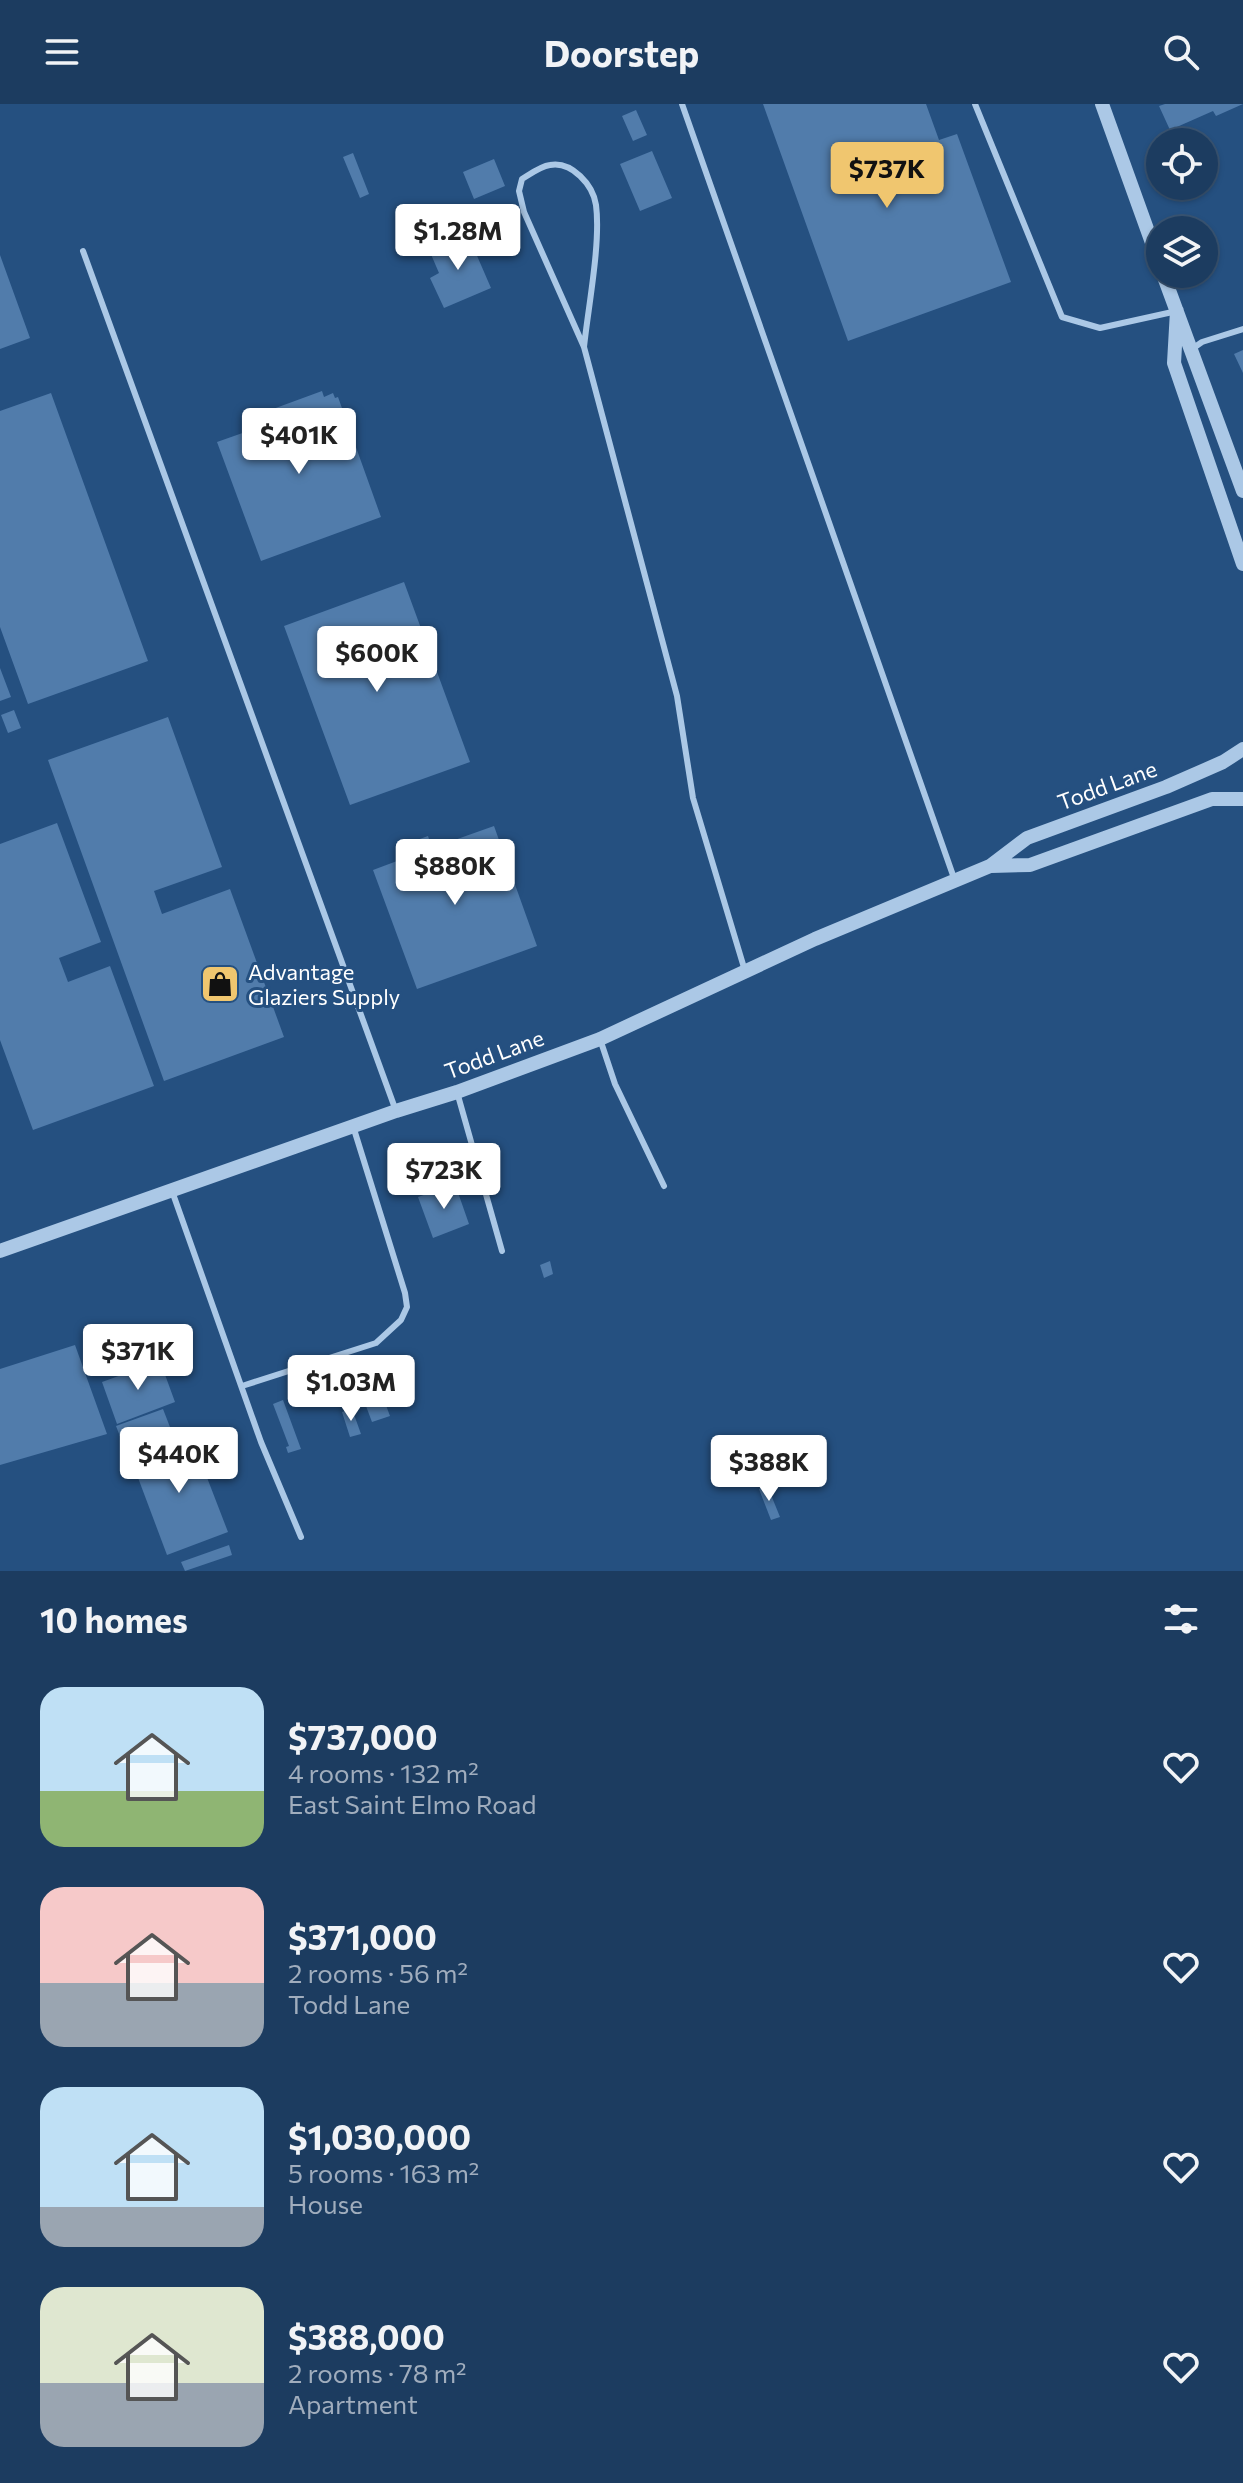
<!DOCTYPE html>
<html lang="en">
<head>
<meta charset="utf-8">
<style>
  body { margin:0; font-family:Commissioner,sans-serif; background:#254366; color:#f1f3f6; height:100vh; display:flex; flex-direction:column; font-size:30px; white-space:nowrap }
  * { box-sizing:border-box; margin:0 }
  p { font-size:26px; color:#a0adbd }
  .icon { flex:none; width:44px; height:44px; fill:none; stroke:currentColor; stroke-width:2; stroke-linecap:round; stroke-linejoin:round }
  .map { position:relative; height:1467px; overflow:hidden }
  .details { display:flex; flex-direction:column; background:#1c3c60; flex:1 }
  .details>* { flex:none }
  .controls { position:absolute; left:1146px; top:24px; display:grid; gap:16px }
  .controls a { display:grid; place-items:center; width:72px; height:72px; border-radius:50%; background:#1c3c60; box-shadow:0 2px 6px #0004,0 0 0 2px #3a5675; font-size:40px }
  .price { position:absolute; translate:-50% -68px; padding:0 18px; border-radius:8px; background:#fff; color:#222; font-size:26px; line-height:52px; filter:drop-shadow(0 2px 4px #0008) }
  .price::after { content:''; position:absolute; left:50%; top:48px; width:24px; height:18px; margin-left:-12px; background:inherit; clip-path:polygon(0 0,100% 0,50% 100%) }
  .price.current { background:#f0c66f; color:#111 }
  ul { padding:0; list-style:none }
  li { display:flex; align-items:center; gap:24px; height:200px; padding:0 40px }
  li span { display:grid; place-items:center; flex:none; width:224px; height:160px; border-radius:24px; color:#555 }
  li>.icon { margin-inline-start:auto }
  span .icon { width:96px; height:96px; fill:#fffc; stroke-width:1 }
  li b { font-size:34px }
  h2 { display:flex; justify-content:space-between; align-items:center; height:96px; padding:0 40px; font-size:34px }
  header { display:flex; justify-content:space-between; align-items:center; height:104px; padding:0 40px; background:#1c3c60; font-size:36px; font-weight:700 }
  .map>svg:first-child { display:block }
  .building { fill:#517cab }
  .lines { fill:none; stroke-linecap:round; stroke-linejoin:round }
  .service { stroke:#abc8e6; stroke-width:6 }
  .tertiary { stroke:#abc8e6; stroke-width:14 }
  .labels { text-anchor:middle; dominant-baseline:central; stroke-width:6; stroke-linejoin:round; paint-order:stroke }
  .street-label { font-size:22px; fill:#fff; stroke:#255080 }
  .poi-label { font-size:22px; fill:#fff; stroke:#255080; text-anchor:start }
</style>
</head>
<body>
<header><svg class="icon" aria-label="menu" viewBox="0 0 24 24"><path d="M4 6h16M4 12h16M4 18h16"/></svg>Doorstep<svg class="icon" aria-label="search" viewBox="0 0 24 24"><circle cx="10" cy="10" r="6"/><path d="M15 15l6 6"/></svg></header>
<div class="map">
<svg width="1243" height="1467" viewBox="0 0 1243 1467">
  <rect width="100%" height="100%" fill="#255080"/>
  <path class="building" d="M763,0H926L939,36L957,30L1011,178L848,237Z
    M1165,0H1243L1216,12L1213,7L1170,26L1159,2Z
    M636,6L647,31L633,37L622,12Z
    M652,47L672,94L640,107L620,60Z
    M353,49L369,90L360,94L343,53Z
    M494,55L505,82L474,95L463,68Z
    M468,131L491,184L444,204L430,174L439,169L430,148Z
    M0,151L30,234L0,245Z
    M1243,246V269L1234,250Z
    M322,287L324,293L333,289L335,294L338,293L381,413L261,457L217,338L277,317L273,305Z
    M51,289L148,557L28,600L0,523V307Z
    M404,478L470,658L350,701L284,522Z
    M0,564L11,593L0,597Z
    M14,606L21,624L8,629L1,611Z
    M168,613L222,763L154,787L162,810L230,785L284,933L164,977L48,656Z
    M57,719L101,838L59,854L68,878L110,862L154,982L33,1026L0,936V740Z
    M494,722L537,842L417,885L373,766L421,748L417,736L428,732L432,744Z
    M455,1080L469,1120L433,1134L418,1093Z
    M550,1157L553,1170L544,1174L540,1161Z
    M75,1241L107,1330L0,1361V1265Z
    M160,1257L175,1298L117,1320L102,1278Z
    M283,1296L301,1345L288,1349L286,1343L289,1342L273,1300Z
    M384,1296L390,1312L372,1318L366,1302Z
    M163,1305L175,1336L128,1353L116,1322Z
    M352,1305L361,1330L350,1333L342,1308Z
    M192,1332L200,1353L205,1351L207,1356L201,1358L228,1428L167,1451L131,1355Z
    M767,1381L780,1413L771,1416L759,1385Z
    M229,1441L232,1451L185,1467L181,1458Z"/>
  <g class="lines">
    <path class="service" d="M682,0L955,777
      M975,0L1062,213L1100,224L1177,207
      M83,147L396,1007
      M584,243C588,204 601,139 596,101C593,81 572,57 550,61C541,62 530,70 522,75L519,87L524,108L584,243L677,592L693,694L745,867
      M1192,245L1202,238L1243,225
      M600,935L615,980L664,1082
      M457,988L502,1147
      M172,1087L261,1338L301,1433
      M242,1282L376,1239L401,1216L407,1203L405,1189L353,1022"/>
    <path class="tertiary" d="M1102,0L1160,161
      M1163,170L1243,387
      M1177,207L1174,259L1243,460
      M991,762L1030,761L1212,695H1243
      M0,1147L396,1007L457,988L600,935L815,835L990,762L1027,734L1166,683L1223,658L1243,645"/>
  </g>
  <defs>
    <symbol id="shop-square" viewBox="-11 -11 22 22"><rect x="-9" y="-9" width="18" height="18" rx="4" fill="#f0c66f" stroke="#255080"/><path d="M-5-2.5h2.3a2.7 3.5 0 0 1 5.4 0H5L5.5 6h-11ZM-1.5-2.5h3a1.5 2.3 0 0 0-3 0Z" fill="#111"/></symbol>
  </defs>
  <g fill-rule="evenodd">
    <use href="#shop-square" x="198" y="858" width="44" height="44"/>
  </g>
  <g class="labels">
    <g class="street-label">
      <text transform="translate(1107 681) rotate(-20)">Todd Lane</text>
      <text transform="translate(494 950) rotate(-20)">Todd Lane</text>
    </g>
    <g class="poi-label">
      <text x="248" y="867">Advantage<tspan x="248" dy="25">Glaziers Supply</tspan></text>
    </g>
  </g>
</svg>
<div class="controls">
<a><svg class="icon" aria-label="locate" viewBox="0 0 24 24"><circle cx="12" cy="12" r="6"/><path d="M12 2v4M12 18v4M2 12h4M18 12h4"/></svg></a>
<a><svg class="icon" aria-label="layers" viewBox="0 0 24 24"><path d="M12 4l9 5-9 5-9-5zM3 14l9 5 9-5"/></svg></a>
</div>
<b class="price current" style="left:887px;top:106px">$737K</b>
<b class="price" style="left:458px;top:168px">$1.28M</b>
<b class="price" style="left:299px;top:372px">$401K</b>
<b class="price" style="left:377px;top:590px">$600K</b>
<b class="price" style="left:455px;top:803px">$880K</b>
<b class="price" style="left:444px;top:1107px">$723K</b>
<b class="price" style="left:138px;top:1288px">$371K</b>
<b class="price" style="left:351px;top:1319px">$1.03M</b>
<b class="price" style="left:179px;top:1391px">$440K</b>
<b class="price" style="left:769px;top:1399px">$388K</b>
</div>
<section class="details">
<h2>10 homes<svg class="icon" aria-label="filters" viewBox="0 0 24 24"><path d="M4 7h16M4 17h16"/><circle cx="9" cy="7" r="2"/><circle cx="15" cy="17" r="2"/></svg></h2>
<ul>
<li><span style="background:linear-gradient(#bfe0f5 65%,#8fb573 0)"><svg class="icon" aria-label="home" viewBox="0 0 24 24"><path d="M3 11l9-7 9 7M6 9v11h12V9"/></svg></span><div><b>$737,000</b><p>4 rooms · 132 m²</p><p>East Saint Elmo Road</p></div><svg class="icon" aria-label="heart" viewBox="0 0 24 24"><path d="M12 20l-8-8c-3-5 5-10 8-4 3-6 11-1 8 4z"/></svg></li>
<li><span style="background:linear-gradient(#f6c9c9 60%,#9aa5b1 0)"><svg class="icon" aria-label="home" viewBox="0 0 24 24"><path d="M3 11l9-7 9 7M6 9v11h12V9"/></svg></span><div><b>$371,000</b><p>2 rooms · 56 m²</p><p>Todd Lane</p></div><svg class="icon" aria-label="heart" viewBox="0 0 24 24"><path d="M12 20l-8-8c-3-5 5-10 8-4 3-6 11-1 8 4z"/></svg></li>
<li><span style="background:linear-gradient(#bfe0f5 75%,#9aa5b1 0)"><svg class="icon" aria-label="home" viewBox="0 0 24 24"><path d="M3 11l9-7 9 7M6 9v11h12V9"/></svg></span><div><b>$1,030,000</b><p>5 rooms · 163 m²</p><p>House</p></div><svg class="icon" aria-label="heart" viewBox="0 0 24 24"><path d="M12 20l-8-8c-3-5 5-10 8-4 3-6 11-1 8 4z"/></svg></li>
<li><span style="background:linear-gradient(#dfe7d0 60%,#9aa5b1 0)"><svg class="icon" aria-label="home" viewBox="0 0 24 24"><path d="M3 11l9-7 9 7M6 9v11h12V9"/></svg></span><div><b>$388,000</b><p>2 rooms · 78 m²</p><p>Apartment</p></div><svg class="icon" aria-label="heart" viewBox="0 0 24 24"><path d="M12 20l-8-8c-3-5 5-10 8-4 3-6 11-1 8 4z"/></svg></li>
</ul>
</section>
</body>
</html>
